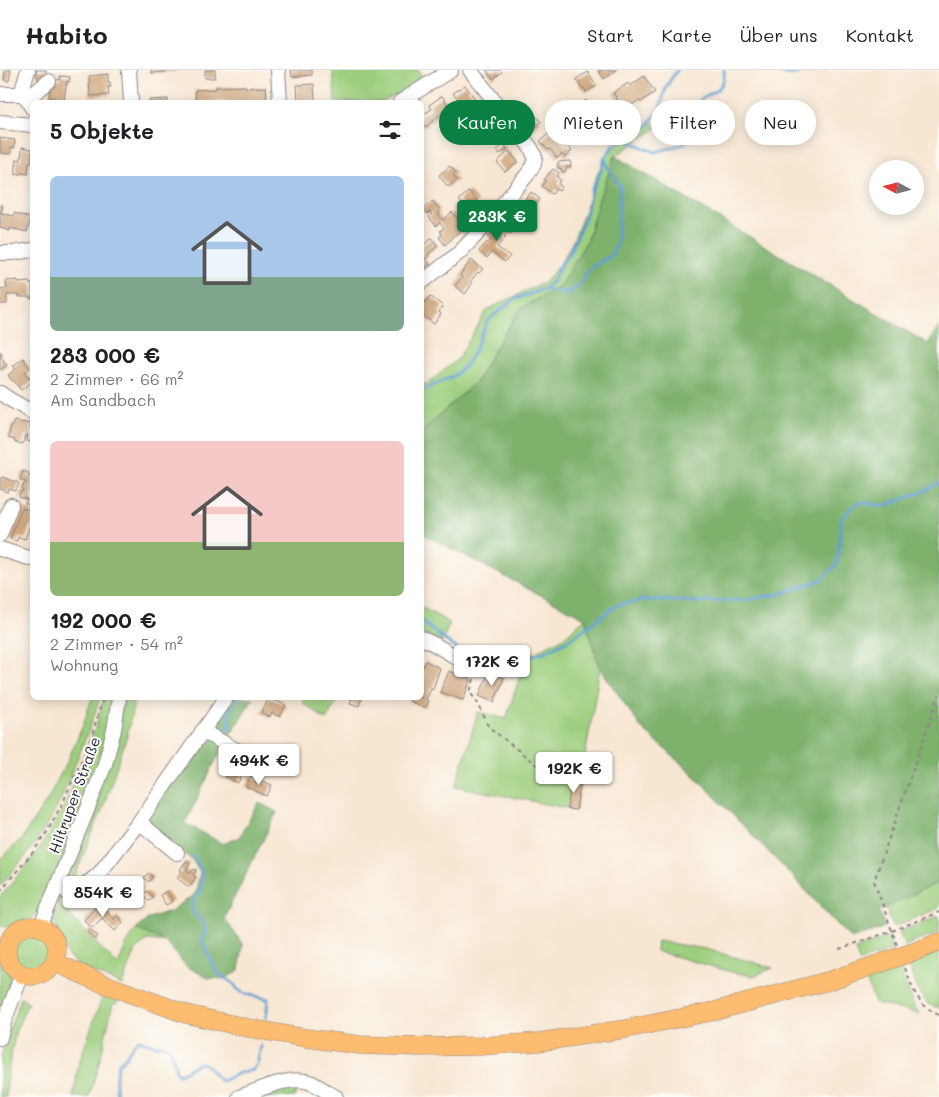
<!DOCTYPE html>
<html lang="de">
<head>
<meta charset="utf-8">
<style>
  body { margin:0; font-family:Mali,sans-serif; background:#f6f6f6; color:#202124; height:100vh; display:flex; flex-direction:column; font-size:19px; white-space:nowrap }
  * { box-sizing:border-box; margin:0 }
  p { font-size:16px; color:#757577 }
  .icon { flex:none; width:28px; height:28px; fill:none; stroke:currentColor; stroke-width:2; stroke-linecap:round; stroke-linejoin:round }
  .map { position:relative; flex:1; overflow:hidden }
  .panel { position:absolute; left:30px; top:30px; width:394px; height:600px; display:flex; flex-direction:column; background:#fff; border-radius:8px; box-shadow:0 2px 12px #0003 }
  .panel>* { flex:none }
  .top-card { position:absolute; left:439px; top:30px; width:425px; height:45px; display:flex; gap:10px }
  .needle { width:32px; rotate:277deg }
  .buttons { position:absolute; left:869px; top:90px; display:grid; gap:10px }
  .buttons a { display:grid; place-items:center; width:55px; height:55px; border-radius:50%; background:#fff; box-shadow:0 2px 12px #0003; font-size:25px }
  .price { position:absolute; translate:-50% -42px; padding:0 11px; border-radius:5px; background:#fff; color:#222; font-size:16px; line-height:32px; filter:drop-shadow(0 1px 2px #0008) }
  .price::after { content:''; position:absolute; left:50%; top:30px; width:15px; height:11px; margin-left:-8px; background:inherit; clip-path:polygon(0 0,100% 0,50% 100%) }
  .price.current { background:#0b8043; color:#fff }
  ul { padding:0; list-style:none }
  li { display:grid; align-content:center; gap:10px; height:265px; padding:0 20px }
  li span { display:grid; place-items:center; height:155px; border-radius:8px; color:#555 }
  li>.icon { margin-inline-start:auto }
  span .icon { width:90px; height:90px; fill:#fffc; stroke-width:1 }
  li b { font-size:21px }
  h2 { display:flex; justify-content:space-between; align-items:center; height:60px; padding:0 20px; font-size:21px }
  .chip { padding:0 18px; border-radius:22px; background:#fff; box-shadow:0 2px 12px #0003; font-size:18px; line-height:45px }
  .chip.current { background:#0b8043; color:#fff }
  header { display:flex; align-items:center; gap:30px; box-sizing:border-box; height:70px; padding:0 25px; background:#fff; border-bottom:1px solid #e0e0e0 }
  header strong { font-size:24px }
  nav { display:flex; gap:28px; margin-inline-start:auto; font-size:18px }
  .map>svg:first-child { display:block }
  .green { fill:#9cce7d; stroke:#5f785c }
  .forest { fill:#7db16c; stroke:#506a54 }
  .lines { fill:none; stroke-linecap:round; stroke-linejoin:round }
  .stream { stroke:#619fd3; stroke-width:3 }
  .building { fill:#d0a880 }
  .minor-casing { stroke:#8c8486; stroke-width:16 }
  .major-casing { stroke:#8c8486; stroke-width:19 }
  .path { stroke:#8c8486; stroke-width:2; stroke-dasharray:4 4; stroke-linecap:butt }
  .minor { stroke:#fff; stroke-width:14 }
  .major { stroke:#fdbc6f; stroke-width:18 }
  .major-bridge-casing { stroke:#8c8486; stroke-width:19; stroke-linecap:butt }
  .major-bridge { stroke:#fdbc6f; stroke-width:18 }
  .labels { text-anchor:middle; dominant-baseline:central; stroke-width:4; stroke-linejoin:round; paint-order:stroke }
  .street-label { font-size:15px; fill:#22223b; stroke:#fdfcf7 }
</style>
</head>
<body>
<header>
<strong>Habito</strong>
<nav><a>Start</a><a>Karte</a><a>Über uns</a><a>Kontakt</a></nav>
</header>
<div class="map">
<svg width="939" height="1027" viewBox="0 0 939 1027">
  <rect width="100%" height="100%" fill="#fdfcf7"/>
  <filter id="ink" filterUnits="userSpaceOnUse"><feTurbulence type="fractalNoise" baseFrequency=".02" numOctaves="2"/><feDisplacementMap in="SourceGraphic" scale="10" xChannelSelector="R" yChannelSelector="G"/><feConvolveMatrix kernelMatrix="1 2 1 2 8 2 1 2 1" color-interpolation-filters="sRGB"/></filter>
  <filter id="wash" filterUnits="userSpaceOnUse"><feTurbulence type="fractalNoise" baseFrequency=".0096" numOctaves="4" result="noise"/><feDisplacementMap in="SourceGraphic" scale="20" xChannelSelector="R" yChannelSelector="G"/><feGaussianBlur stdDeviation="1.12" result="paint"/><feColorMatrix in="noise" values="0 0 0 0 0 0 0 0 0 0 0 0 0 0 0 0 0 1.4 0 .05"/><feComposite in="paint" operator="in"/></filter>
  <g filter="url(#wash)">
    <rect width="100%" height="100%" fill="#f7e6d1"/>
    <path class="green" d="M333,0H418L424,10L417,15L382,32H335Z
      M652,52L658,57L615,86L598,132L587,171L560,216L520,239L499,272L475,313L435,349L421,363V315L428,313L458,289L487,240L546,211L560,194L574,169L586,137L592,117L604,89L614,74Z
      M421,537L450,553L441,573L421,564Z
      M585,548L600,598L576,740L456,716L478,642L506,649L526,587L566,566Z
      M92,628H100C92,652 83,676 73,699C65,720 57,740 45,759C32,779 16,798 0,816V790L22,768L46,732L68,690L83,655Z
      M104,628H115L98,695L48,825C36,845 26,861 0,856V827L34,786L50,762L66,732L95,659Z
      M125,628H135L127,666L103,737L74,808L58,833L118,896L125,877L136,859L166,872L147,870L136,880L122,915L79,896L68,886L64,879L54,850L58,834L56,833Z
      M305,628H338L326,650L302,632Z
      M939,812V838L893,857L886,837Z
      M939,846V863L904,876L899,862Z
      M12 881a19 19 0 1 1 38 0a19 19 0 1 1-38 0Z
      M887,867L893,880L859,892L855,880Z
      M657,871L706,879L773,898L753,906L732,902L656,881Z
      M0,879L10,908L8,924L0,951Z
      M939,882V938L928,934L918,920L908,893Z
      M900,898L911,929L919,944L875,933L866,909Z
      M104,922L119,927L117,933H113L100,990L89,1027H73L79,993Z
      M21,928L28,933L16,960L8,1000L6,1027H0C0,1017 0,1006 0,995C3,972 13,950 21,928Z
      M300,1015L294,1027H247Z"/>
    <path class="forest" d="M615,86L928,274L939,256V812L879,841L885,857L851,869L795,809L692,703L642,659L600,598L585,548L421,463V363L435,349L475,313L499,272L520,239L560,216L587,171L598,132Z
      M231,628H253L223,676L185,753L223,774L239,767L259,733L277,742L224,848L243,875L239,900L225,909L208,908L186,896L166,872L136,859L149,848L171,841L195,824L200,803L193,791L146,751Z"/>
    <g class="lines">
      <path class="stream" d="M775,0C784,6 796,6 805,0
        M623,69L655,82L684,74C687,69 692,62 693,57C695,51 692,43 694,37C703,21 727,25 724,0
        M544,219L568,223L578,217L589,199L612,185L617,173L620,117L607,96L605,88
        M421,321L455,305L465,296L475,280L487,252L493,246L515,229L544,219L553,211L561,194L568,186L585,148L591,121L599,105L605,87L614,75L629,65L639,62L649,54L660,39L666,17L677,0
        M421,551L449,573L472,589H524L547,581L572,568L617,535L645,530L703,532L746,530L780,524L821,510L837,494L842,447L859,432L884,436L922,422L939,413
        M222,667L230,656C228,642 230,638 239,628
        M192,786C202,796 205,810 199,823C196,829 189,834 193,841C196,847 202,852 206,857V860C203,864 202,868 203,873L215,899L219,904L233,913L238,920L245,924L268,929L266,948
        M117,1027C116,1015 114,1005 119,993C129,988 129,975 139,970L154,975H163L171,979L176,1001L178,1004C187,1002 195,993 200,993C210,992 212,1008 222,1011L239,1003L253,1000L257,995L261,976"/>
    </g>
    <g id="blocks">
      <path class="building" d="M5,0H11L9,11L4,10Z
        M37,0H46V4L39,9L36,4Z
        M151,0H177V1L151,3Z
        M205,0H215V8H205Z
        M291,0H312V5L292,7Z
        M486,0H500L502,2L493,9Z
        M598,0H617L604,9Z
        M588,2L597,16L586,22L584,18L582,19L576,9Z
        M108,4V12H110L111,17H108L109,25L90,26L89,6Z
        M60,6L70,7L69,12L67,11L64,29H66L65,32H57V29L49,27L52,9L60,10Z
        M644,6L655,22L641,32L639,30L625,40L613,23L628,13L630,16Z
        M314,14L315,30L298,31L297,15Z
        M465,15L475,29L464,37L453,23Z
        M246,16V18L266,17L267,32H196L195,20L216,19V17Z
        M442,26L452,40L447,44L444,41L426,57L424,55L421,57V46L432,39L429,35Z
        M168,29V32H149V30Z
        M586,30L597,44L591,48L592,50L582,57L573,46L582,38L580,35Z
        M527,33L529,37L521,42L518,38Z
        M531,40L541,52L532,59L522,47Z
        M483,43L493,56L495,54L501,62L491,69L485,62L483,64L472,51Z
        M552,61L565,77L567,75L572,81L565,87L562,84L557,88L550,79L548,80L540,71Z
        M0,68L15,70L14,78L11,77V84L0,83Z
        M504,74L507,79L500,84L497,80Z
        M22,77L32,79V92H29L28,104L21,103L20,105L15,104L17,89L21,90Z
        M509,81L518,92L505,102L497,92Z
        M570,91L571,97H566V101L563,102L561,100V98H558V92Z
        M450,96L456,103L453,105L457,110L448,117L439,105Z
        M553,99L559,103L557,107L561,110L558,114L562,117L559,121L556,119L552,124L542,116L546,111L544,110Z
        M469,121L478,132L467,140L459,130Z
        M531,122L540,129L531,141L534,143L528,149L527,148L525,150L514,140L519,133L521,134Z
        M433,131L440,140L438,141L440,143L438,144L443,150L452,142L456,147L460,144L468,155L451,168L452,169L445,175L439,167L442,165L440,161L444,158L440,153L436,156L429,147L432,144L430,142L427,144L423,139Z
        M0,135L3,136L1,143L13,146L14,143L31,148L27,162L10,158V161L0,158Z
        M507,153L515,159L511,164L508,162L504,166L506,167L497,177L510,186L505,192L492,182L487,188L479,181L487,172L488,173L491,170L488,167L499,154L503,158Z
        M432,168L438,176L428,184L429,185L425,189L430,194L421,200V177Z
        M471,190L483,199L479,203L478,202L470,212L472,214L465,224L455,216L462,207L460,205Z
        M18,210V213L29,212L30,214H32V229H30V227H19V225H7V234H0V219L7,218L6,211Z
        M430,226L443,236L439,242L441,244L434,254L421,244V237Z
        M0,281L2,284L0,286L7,295L0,300Z
        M23,288L30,298L25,302L29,308L30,307L32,312L21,320L13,310L12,311L8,305L16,299L13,296Z
        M14,351L31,354L30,358H32L31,372L27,371L28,365H25L23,374L14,372L15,370L8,368L11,356H13Z
        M23,401L29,403L28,406L32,408V436L25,433L27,429L19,427L21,421L22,422L23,420L22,419L24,414H25L26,412L20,410Z
        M2,407L19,413L16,421L9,419L8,422L0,419V409Z
        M22,438L32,441V452L31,456L30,455L25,469L18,467L17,471L10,469Z
        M425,591L440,598L433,619L431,618L426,630L428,631L425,638L409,631L411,628H421V601Z
        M449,601L471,609L463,630L440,622Z
        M489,602L504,608L494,632L479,626Z
        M269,628L286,635L280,647L272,643L270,647L261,643Z
        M352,628H362L359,636L350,633Z
        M236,684L249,689L238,713L225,707L231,694L229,693L230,688L233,690Z
        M251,706L272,715L267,726L246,717Z
        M572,708L581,709L576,740L567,739Z
        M186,791L190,794L186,799L191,803L194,799L196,801L193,805L196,807L189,817L177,808L182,801L180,800Z
        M148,803L153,807L149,812L144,808Z
        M147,821L153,827L149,831L143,825Z
        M167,821L173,831L166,835L160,825Z
        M100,833L114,849L117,846L123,852L115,861L102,848L92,858L84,850Z
        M90,859L98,866L95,870L87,862Z"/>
    </g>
  </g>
  <g filter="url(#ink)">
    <use href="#blocks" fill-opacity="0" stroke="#8c8486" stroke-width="1"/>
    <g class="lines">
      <defs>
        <path id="minor" d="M129,0L131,32
          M278,0L280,32
          M0,24H24L32,38
          M21,24L28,0
          M27,29L49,11
          M400,32L451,0
          M0,52L32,55
          M0,183H13L32,180
          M421,213L459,183L480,161L527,105L534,94L535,87L531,78L470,0
          M0,323L9,329L32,342
          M0,465L11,435
          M0,479L32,489
          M421,568L434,574L461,590
          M202,661L251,688
          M139,752L177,783
          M67,822L82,817L98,805L139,752L226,628
          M40,858L92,728L105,694L114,660L119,628
          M0,968L4,952L22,904
          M239,1027C260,1020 290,1004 312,1013C320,1017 328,1023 336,1027"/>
        <path id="major" d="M7 881a25 25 0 1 1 50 0a25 25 0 1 1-50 0Z
          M919,880L939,872
          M54,892L99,912L186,944L248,958L306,968L360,975L419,977L481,976L539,972L626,959L715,941L828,911L884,892"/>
      </defs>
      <use href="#minor" class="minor-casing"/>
      <use href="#major" class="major-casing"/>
      <path class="path" d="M469,597L476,602L470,622L479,635L488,656L560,714
        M0,821L33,782L47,762L64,730L90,671L103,628
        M897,875L874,811L939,625
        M839,879L892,861L939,842
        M905,898C913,919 917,935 939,945"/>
      <use href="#minor" class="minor"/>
      <use href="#major" class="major"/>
      <defs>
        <path id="major-bridge" d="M884,892L919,880"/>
      </defs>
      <use href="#major-bridge" class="major-bridge-casing"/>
      <use href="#major-bridge" class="major-bridge"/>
    </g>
  </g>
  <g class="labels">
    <g class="street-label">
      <text transform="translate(74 725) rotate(-70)">Hiltruper Straße</text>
    </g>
  </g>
</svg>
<div class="buttons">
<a><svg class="needle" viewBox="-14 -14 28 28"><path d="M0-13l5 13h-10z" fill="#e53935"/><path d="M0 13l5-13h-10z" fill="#757577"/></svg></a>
</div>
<b class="price current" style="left:497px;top:172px">283K €</b>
<b class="price" style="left:492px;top:617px">172K €</b>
<b class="price" style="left:259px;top:716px">494K €</b>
<b class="price" style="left:574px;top:724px">192K €</b>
<b class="price" style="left:103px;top:848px">854K €</b>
<div class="top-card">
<a class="chip current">Kaufen</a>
<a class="chip">Mieten</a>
<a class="chip">Filter</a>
<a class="chip">Neu</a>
</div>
<section class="panel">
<h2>5 Objekte<svg class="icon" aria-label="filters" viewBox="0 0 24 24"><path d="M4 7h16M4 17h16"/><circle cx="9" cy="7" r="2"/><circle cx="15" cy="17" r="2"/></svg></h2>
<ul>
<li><span style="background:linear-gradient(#a9c7e8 65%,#7fa58c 0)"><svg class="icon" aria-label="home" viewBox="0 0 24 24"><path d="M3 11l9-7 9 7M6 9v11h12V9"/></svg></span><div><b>283 000 €</b><p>2 Zimmer · 66 m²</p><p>Am Sandbach</p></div></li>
<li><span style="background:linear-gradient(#f6c9c9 65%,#8fb573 0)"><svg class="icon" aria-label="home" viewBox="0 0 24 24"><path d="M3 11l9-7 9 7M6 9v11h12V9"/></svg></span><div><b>192 000 €</b><p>2 Zimmer · 54 m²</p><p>Wohnung</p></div></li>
</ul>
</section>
</div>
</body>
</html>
